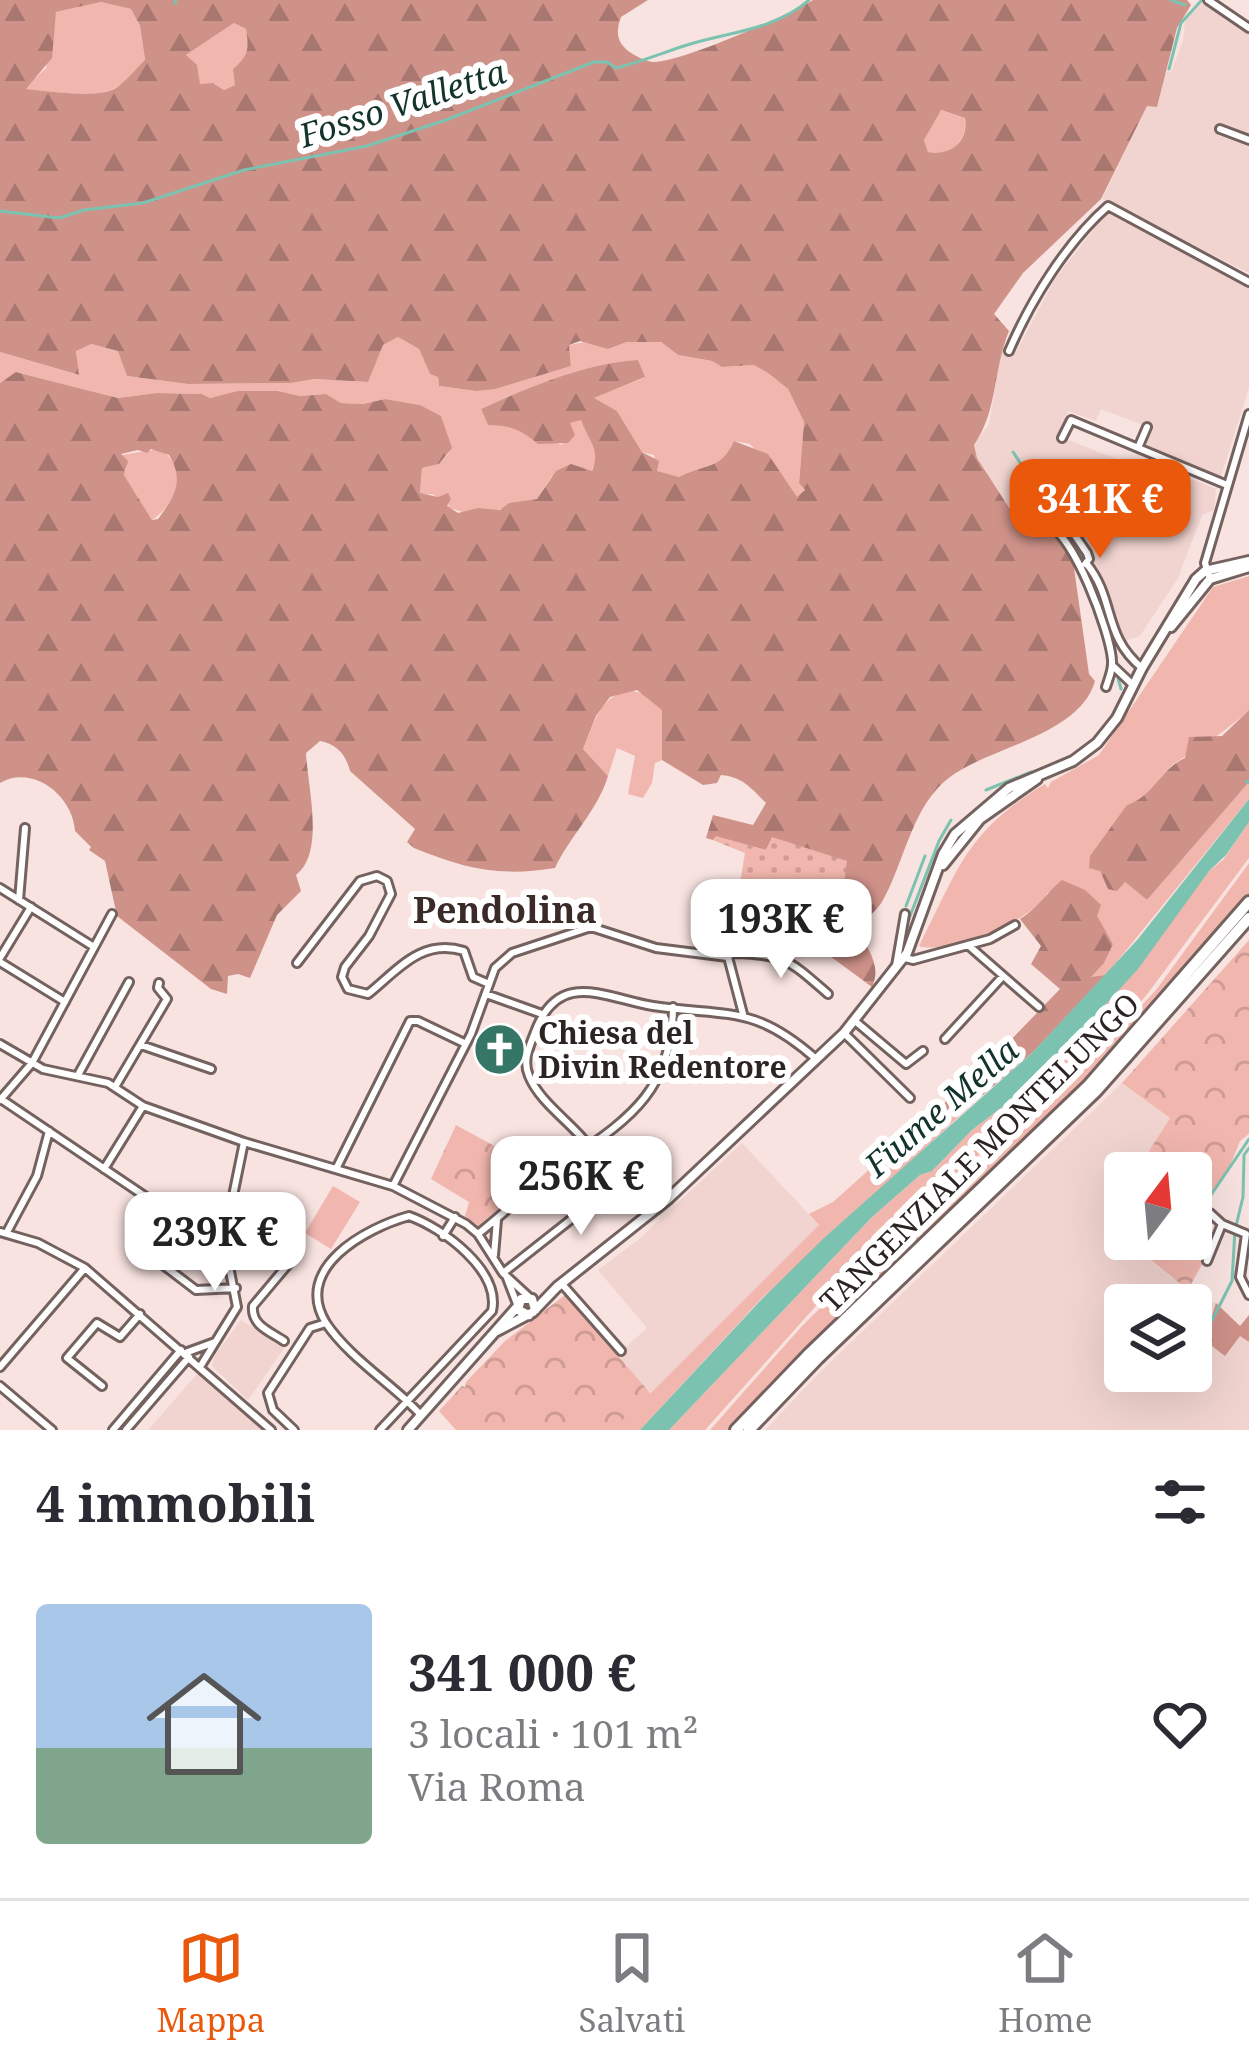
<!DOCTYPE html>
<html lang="it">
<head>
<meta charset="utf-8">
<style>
  body { margin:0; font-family:"Noto Serif",serif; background:#f2f2f3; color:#2b2b33; height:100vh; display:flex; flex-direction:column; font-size:45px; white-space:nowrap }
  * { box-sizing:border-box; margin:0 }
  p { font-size:39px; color:#7c7c81 }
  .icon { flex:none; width:66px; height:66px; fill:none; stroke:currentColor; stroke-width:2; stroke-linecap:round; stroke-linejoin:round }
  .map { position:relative; height:1430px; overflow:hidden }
  .sheet { display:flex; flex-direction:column; background:#fff; flex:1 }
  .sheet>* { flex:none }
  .needle { width:78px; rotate:16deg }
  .buttons { position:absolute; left:1104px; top:1152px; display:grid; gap:24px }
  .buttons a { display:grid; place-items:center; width:108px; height:108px; border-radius:12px; background:#fff; box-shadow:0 12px 48px #0002; font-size:60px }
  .price { position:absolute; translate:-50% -102px; padding:0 27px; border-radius:24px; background:#fff; color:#222; font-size:39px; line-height:78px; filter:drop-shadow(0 3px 6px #0008) }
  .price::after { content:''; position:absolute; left:50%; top:72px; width:36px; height:27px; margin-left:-18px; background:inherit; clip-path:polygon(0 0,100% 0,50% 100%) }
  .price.on { background:#ea580c; color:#fff }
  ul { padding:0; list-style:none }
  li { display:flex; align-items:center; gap:36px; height:300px; padding:0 36px }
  li span { display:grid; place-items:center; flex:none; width:336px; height:240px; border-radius:12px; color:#555 }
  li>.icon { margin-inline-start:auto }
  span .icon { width:144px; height:144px; fill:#fffc; stroke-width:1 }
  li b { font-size:51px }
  h2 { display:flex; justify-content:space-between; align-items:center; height:144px; padding:0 36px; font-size:51px }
  .menu { display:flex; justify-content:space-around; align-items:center; height:168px; border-top:3px solid #e1e1e2; background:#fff; font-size:33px; color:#7c7c81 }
  .menu a { display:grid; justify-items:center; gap:6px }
  .menu .on { color:#ea580c }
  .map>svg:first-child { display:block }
  .built { fill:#f1d4cf; fill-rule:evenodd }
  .grass { fill:#f1b6ae }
  .forest { fill:url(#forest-firs); fill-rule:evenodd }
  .park { fill:url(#park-crowns) }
  .garden { fill:url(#garden-dots) }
  .water { fill:#7cc2b0 }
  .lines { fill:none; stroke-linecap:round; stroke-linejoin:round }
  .stream { stroke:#7cc2b0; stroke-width:3 }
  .street-casing { stroke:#74625f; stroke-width:12 }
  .secondary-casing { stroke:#74625f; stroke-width:14 }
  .highway-casing { stroke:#74625f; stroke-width:16 }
  .street { stroke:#fff; stroke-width:6 }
  .secondary { stroke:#fff; stroke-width:8 }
  .highway { stroke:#fff; stroke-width:10 }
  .labels { text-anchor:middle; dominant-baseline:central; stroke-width:12; stroke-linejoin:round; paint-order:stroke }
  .poi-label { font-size:30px; font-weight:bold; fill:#2c2423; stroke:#fff; text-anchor:start }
  .street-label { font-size:30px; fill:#2c2423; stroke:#fff }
  .water-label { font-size:33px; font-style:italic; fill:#12342c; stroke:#fff }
  .quarter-label { font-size:36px; font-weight:bold; fill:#3a2a28; stroke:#fff }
</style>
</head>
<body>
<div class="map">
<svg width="1249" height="1430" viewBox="0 0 1249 1430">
  <defs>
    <pattern id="forest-firs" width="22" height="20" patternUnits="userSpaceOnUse" patternTransform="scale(3)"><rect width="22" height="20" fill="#cf9289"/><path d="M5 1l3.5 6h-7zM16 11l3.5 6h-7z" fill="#a87770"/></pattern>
    <pattern id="park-crowns" width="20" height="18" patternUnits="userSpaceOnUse" patternTransform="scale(3)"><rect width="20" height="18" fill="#f1b6ae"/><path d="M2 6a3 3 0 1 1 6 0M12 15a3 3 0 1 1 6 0" fill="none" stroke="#cf9c95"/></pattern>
    <pattern id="garden-dots" width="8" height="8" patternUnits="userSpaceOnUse" patternTransform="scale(3)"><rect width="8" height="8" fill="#f1b6ae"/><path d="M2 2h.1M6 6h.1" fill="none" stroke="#cf9c95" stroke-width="1.8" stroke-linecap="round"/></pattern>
  </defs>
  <rect width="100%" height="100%" fill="#f8e3e0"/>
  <path class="built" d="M1205,0L1249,32V135L1222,125L1218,135L1249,147V273L1102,199L1147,105L1157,106L1166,71L1171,72L1183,41L1185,21Z
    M1108,211L1249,288V388L1221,476L1216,478L1143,448L1151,428L1101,409L1096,421L1068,411L1058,436L1147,471L1151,462L1216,489L1214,510L1202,515L1178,578L1140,636L1121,642L1090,554L1061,509L1012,452L1041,492L1047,509L1019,526L977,457L974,445L989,424L1002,347L1015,354L1055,279Z
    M1122,1083L1170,1118L1135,1173H1125V1239H1134L1153,1263L1188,1290L1216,1303L1204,1339L1241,1335L1249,1342V1430H765L820,1372ZM1125,1305H1191V1371H1125Z
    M742,1143L819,1225L651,1394L617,1355L647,1328L598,1270L638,1240Z
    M241,1320L285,1347L248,1400L212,1366L215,1355Z
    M198,1373L263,1430H148Z"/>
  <path class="grass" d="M101,2L131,9L140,26L145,61C136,69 126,83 115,88C94,99 48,91 24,89L46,68L56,12Z
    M234,23L246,29L249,49L235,85L224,90L215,84H200L186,55Z
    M940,110L965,118C968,142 950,156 928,152L924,140Z
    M398,337L419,349L430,374L438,376L439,386L476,391L571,366L569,345L590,341L608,349L627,342H661L678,355L712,361L722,367L754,365L768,373L788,389L804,422L799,482L805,491L797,498L750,444L734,441C720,471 706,463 679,477L656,471L654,455L642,452L617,411L593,398L644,378L638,360C585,363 529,387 481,409L488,425H508L562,445L571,420H581L598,455L591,472L552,476L537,499C522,501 510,507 497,510C485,512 477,508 466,513L449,508L448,503L432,494L420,495L422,468L439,464L449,453L420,405L385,399L363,404L341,403L325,394L300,396L278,391L238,392L210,398L202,394L158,393L118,398L17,372L0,383V352L78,375L76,349L91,344L119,351L127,376L188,384L291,383L313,379L367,382L383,345Z
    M159,449C191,467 176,504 152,520L124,475L127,467L121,455Z
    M1249,576V710C1226,731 1204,745 1178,761C1159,773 1150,799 1127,805L1100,871L1108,889L1124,881L1147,900L1249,782V799L1106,975L1089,978L1113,944L1107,934L1048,892C1031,923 948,955 919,946C958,870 966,831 1045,784L1048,788L1051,782L1099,755L1213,587Z
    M628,690L646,694L662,710V760L655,763L652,783L643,798L628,794L635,756L617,748L608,776L583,749C595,723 598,699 628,690Z
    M1249,822V858L1145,997L1044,1104L1008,1124L940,1198L831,1289L705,1430H669L872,1217L920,1175L932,1171L972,1130L1019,1094L1209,871L1223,860Z
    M1249,863V894L1080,1086L833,1320L728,1430H710L803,1325L868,1261L939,1203L1013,1124L1046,1106L1089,1062L1156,990Z
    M976,1091V1101L760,1300L640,1430H594L649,1395L819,1225L809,1214L833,1202L927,1118L936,1126Z
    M333,1186L360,1202L331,1249L305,1233Z"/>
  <path class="forest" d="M0,0H648L621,17C616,31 616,41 628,51C634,55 646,62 654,62C682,62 786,16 813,0H1187L1191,5L1177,28L1157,107L1147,106L1101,199L1023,273L994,314L1009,331C993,370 998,410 974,445L977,458L1013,514L1012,519L1024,528H1049L1073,561L1089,674L1095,681C1080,735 990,747 950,777C912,805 905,861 883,900C877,911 867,917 859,928C865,948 883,964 872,987L819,948L839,922L772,838L766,850L716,837L713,840L706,838L713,815L753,825L766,803C751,788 743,777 721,775L717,783L703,785L662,760V710L637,690L610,697L596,716L583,749L608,776C598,810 570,836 555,868C499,877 466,869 414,848L407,842L415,829L350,771C346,755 337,744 320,741L306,753C308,789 325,853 296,875L301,891L277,915L250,978L238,974L228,976L227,994L211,989L117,916L105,861L89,850L91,847L75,831C73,796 33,764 0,783V383L16,372L118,398L157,393L202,394L210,398L238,391H278L300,396L326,394L341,403L363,404L385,399L420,405L441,416L452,448L439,464L422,468L420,493L438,497L448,493L451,499L447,506L458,513L478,508L500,510L509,503L537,499L556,471L571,464L592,471C601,449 589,442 581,420L570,423L575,435L568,443L538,444C522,431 512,425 488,425L481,409C529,387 585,363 638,360L645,377L594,398L617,411L642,452L659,461L657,471L679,477C706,463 720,471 734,441L768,454L797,497L805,490L799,483L804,422L788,389L768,373L754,365L722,367L712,361L678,355L661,342H627L608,349L580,341L569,345L571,366L495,389L476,391L439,386L438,377L430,374L419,349L398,337L383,345L368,382L314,379L291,383L188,384L127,376L118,351L91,344L76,351L79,375L0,352ZM101,2L131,9L140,26L145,60C136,69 125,82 116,88C97,99 47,91 26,89L52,58L56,12ZM234,23L246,29C249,49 249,56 233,69L235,85L224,90L213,83L200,84L197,65L186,55ZM941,110L965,118C969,142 950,156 928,152L924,140ZM151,449L169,455C185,481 174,497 158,519L152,520L124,475L128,461L121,454L138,450L147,453Z
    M1249,710V782L1147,900L1125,882L1117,891L1108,889L1100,871L1089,868L1090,856L1127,805C1153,797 1160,769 1185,758L1189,737L1222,736Z
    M1062,880L1085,890L1101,905L1097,916L1113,944L1104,963L1091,977L1106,975L1033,1052L976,1101L975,1092L935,1126L927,1118L978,1074L1060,989L1031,964L1041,946L1020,919C1038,908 1046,893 1062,880Z
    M1216,1303L1240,1326L1249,1315V1342L1240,1336L1225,1356L1204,1340Z"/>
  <path class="park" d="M1249,940V1134L1240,1141L1229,1168L1198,1212L1191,1209V1173H1135L1170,1118L1122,1083Z
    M456,1125L542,1172L478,1226L465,1216L469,1202L431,1179Z
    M1134,1239H1179L1207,1255L1188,1290L1147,1257Z
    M565,1295L651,1394L611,1430H456L439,1411L462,1386L465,1387L466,1382L505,1341Z"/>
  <path class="garden" d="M716,836L766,850L772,837L847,861L839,922L819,948L771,934L766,957L725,952L724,911L782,921L790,896L786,889L740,883L745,853L713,840Z"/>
  <path class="water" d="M1249,799V822L1226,855L1209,871L1138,969L1073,1040L1019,1094L972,1130L932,1171L920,1175L872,1217L669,1430H640L760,1301L824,1238L1033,1052L1138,939Z"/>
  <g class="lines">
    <path class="stream" d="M1171,0L1185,5
      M175,3L176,0
      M1169,69L1181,23L1201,1
      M0,211L59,218L84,210L143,203L244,170L367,146L446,120L594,62H607L616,68C641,62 662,53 687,45C729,32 775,30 809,0
      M1013,452L1084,559
      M1115,649V665
      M1116,673V675
      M1118,678L1121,689
      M1246,781L1249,783
      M986,790L1031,772
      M906,906L925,856
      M905,929L939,841L951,820
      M1191,1207L1200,1211L1249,1139
      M1203,1338L1232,1281L1235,1230L1243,1197L1244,1155L1249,1148"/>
    <defs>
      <path id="street" d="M1208,0L1249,28
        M1220,129L1249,140
        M1009,351C1031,300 1066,243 1108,206L1249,282
        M1062,438L1071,420L1227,485
        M1138,448L1147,427
        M1059,512L1087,553L1089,559L1085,564
        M1030,527C1038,524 1039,522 1048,525C1074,535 1110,632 1112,660C1113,670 1109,677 1106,687
        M1086,563C1116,599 1102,635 1142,668
        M1210,579L1205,563L1249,414
        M1114,667L1133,685
        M0,888L94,947
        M19,900L25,828
        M968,945L1039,1007
        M728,957L733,953C785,954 789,960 828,994
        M0,958L31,907
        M905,958L913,960L990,939L1015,925
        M0,962L65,1002
        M297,963L360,881L377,876L387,881L391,894L369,936L345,967L342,977L348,989L368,994C398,970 421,938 464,951L473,977L489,984
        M896,966L905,914
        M486,994L542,1014
        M855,1021L906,1064L923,1051
        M844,1033L910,1098
        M945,1039L1003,976
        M0,1044L43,1069L108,1083L143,1106
        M141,1045L211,1069
        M78,1075L129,982
        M115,1087L167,999L158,988L159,983
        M1,1099L226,1251
        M0,1100L32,1063L112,914
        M589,1146C572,1123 540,1103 529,1076C522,1060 530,1046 535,1032C559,968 605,998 653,1006C728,1017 754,1004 816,1059
        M104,1169L143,1106L244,1142L393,1186L466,1224L478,1234L503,1273L529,1297
        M336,1169L410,1021H418L464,1043
        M393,1186L471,1034L495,968L512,953L591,927L656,948L728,957L743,1014
        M1210,1213L1222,1224L1246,1234L1240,1277L1249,1295
        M272,1214L284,1205
        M227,1225L272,1214L290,1262L253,1306C251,1325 269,1331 284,1341
        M0,1232L38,1243L85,1268L271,1430
        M7,1232L37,1176L49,1131
        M478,1234C503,1214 526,1192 551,1173C619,1124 672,1100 673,1007
        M443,1236L455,1217
        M132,1247L141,1248L196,1290L236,1288
        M494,1255L497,1220
        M1207,1261L1222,1224
        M503,1273L640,1165L660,1186
        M507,1278L517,1304
        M562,1284L621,1351
        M185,1353L215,1342
        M0,1367L84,1269
        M200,1367L237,1307L226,1251L227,1225L244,1142
        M0,1386L52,1430
        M102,1386L67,1358L97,1323L120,1337L140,1314
        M113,1430L181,1350
        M126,1430L189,1357
        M294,1430L273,1410L268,1393L310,1328L326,1323
        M380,1430L492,1311C501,1271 443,1228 409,1216C366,1228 292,1268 326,1323C345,1352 381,1377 407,1401L421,1415"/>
      <path id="secondary" d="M1171,627L1210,579L1249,567
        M943,865L980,819L1037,779
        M529,1315L518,1310L521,1299H532L535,1310
        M497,1331L533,1312L557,1287L668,1199L844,1033L907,953L943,854L955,834L1009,788L1073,761L1097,743L1117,718L1142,668L1196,579L1205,571L1249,561
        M408,1430L517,1307"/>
      <path id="highway" d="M736,1430L810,1353L1089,1085L1249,902
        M749,1430L817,1359L1096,1091L1249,918"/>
    </defs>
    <use href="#street" class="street-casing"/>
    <use href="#secondary" class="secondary-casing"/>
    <use href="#highway" class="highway-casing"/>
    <use href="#street" class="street"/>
    <use href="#secondary" class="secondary"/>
    <use href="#highway" class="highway"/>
  </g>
  <defs>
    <symbol id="church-disc" viewBox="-11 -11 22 22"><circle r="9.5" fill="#357667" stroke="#fff"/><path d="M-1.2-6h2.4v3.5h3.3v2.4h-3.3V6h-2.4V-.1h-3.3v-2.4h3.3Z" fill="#fff"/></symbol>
  </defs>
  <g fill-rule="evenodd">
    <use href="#church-disc" x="470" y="1020" width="59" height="59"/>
  </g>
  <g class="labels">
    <g class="poi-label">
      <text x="538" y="1032">Chiesa del<tspan x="538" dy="34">Divin Redentore</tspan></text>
    </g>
    <g class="street-label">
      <text transform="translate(979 1152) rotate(-45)">TANGENZIALE MONTELUNGO</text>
    </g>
    <g class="water-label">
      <text transform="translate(402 103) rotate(-18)">Fosso Valletta</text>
      <text transform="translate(941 1107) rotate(-41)">Fiume Mella</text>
    </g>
    <g class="quarter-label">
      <text x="505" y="909">Pendolina</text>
    </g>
  </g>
</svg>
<div class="buttons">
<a><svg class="needle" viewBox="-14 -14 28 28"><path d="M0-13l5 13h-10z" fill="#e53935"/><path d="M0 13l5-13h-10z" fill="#7c7c81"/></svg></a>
<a><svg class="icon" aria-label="layers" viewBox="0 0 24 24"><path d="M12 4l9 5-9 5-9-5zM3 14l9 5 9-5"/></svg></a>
</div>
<b class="price on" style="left:1100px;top:561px">341K €</b>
<b class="price" style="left:781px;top:981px">193K €</b>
<b class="price" style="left:581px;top:1238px">256K €</b>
<b class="price" style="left:215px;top:1294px">239K €</b>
</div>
<section class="sheet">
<h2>4 immobili<svg class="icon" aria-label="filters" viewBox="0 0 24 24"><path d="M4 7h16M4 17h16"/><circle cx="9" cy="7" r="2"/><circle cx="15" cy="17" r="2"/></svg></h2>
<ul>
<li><span style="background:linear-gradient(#a9c7e8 60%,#7fa58c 0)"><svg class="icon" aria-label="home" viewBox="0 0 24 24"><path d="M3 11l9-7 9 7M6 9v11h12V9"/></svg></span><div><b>341 000 €</b><p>3 locali · 101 m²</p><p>Via Roma</p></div><svg class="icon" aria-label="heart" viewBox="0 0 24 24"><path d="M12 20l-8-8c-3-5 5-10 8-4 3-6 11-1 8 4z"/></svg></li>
</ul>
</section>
<nav class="menu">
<a class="on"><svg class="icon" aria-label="map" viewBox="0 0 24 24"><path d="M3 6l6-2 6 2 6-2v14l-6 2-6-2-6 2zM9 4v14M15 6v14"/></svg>Mappa</a>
<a><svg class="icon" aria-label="saved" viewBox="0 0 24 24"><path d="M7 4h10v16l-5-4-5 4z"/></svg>Salvati</a>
<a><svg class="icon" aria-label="home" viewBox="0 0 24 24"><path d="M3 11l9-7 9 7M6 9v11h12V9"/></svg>Home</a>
</nav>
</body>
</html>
